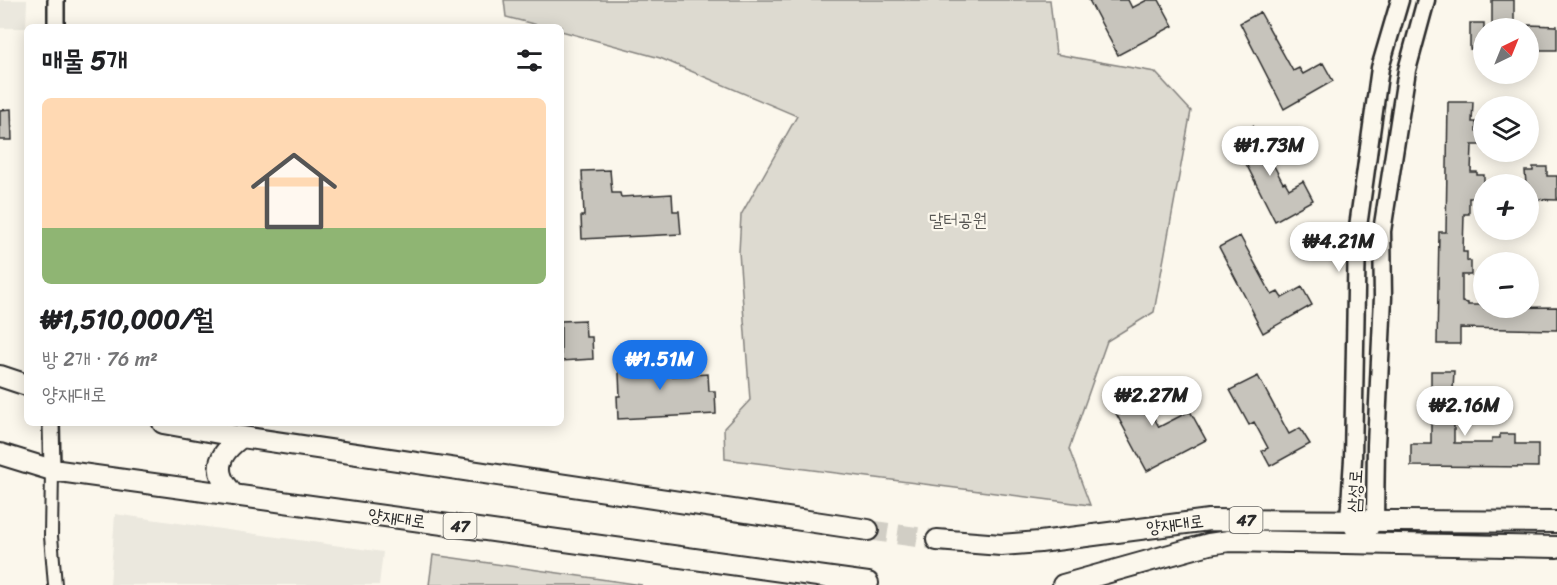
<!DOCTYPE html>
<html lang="ko">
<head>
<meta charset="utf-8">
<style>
  body { margin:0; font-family:Sriracha,"Poor Story",sans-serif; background:#f6f6f6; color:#202124; height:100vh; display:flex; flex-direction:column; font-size:22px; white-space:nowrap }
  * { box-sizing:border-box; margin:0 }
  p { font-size:20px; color:#757577 }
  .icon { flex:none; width:33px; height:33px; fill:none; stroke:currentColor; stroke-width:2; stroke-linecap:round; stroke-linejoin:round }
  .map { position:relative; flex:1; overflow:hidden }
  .details { position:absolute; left:24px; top:24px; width:540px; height:402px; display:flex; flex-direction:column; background:#fff; border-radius:9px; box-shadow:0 3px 15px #0003 }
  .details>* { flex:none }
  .needle { width:39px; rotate:43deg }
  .controls { position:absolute; left:1473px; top:18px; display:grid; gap:12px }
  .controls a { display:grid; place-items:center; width:66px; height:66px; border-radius:50%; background:#fff; box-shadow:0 3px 15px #0003; font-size:30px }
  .price { position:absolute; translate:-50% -51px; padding:0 14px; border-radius:21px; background:#fff; color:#222; font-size:20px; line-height:39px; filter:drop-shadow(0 2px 3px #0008) }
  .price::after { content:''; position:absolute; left:50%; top:36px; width:18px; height:14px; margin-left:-9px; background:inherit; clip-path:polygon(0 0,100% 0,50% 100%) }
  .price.selected { background:#1a73e8; color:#fff }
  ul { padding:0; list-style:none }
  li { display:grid; align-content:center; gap:12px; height:318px; padding:0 18px }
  li span { display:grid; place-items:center; height:186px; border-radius:9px; color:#555 }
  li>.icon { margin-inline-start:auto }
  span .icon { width:108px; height:108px; fill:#fffc; stroke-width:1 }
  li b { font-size:26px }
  h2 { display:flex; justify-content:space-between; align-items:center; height:72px; padding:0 18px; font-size:26px }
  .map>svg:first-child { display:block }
  .built { fill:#ebe8de }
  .green { fill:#dddad0; stroke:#84827e; stroke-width:1.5 }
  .building { fill:#c7c4bc; stroke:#2b2b2b; stroke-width:1.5 }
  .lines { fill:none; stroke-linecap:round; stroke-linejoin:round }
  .primary-tunnel { stroke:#d1cec5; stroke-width:20; stroke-dasharray:20 10; stroke-linecap:butt }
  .minor-casing { stroke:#2b2b2b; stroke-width:16 }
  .tertiary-casing { stroke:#2b2b2b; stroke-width:20 }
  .secondary-casing { stroke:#2b2b2b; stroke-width:21 }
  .primary-casing { stroke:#2b2b2b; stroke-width:24 }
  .minor { stroke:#fbf7ec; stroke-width:12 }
  .tertiary { stroke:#fbf7ec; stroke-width:15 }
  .secondary { stroke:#fbf7ec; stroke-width:16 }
  .primary { stroke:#fbf7ec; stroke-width:20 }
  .labels { text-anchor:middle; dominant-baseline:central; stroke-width:4.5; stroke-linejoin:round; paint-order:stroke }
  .shield { fill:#fbf7ec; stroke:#696865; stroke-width:1.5 }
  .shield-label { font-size:16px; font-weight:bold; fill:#2b2b2b }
  .park-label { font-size:18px; fill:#585754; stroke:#fbf7ec }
  .street-label { font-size:18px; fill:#2b2b2b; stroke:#fbf7ec }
</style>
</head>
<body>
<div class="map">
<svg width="1557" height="585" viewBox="0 0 1557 585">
  <rect width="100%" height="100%" fill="#fbf7ec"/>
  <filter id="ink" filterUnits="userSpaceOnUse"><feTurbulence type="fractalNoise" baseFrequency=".0167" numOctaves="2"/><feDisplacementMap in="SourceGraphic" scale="12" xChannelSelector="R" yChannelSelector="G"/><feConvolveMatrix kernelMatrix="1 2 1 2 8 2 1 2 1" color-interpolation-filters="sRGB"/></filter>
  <g filter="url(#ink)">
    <path class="built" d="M0,0H27L26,28H0Z
      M115,514L383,552L379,585H110Z"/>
    <path class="green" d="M504,0H1050L1056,54L1155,72L1191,111L1154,312L1107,341L1069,449L1090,505L725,459L724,428L750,400L739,252L741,215L797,116L660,58L561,31V27H545L506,17Z
      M433,555L642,585H429Z"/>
    <path class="building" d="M1089,0H1128L1132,8L1147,0H1159L1173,26L1118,55Z
      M1492,0H1514V28H1492Z
      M1260,12L1293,71L1299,68L1303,74L1323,63L1333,81L1284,109L1240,23Z
      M1470,23H1484V50L1470,49Z
      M1528,25L1557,26V50H1528Z
      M1448,102H1473L1472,122H1476V131H1481L1480,145H1472L1471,172H1477V175H1484V198H1469V214H1464L1463,252H1467V261H1471V275H1462V302L1468,303V305H1484V308L1557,307V330L1460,328V344H1437L1439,232H1446Z
      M11,109L12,140H0V110Z
      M1253,126L1283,183L1285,182L1289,189L1303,181L1313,200L1275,221L1232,136Z
      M1533,167H1547V176H1557V200L1528,199V184H1526L1525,171H1533Z
      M610,170L612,193H620L621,197L672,194L673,211H679L681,234L582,239L581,216H584L582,171Z
      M1240,236L1272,295L1278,292L1282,298L1302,287L1312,305L1263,333L1253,314H1254L1219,247Z
      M585,320L586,337H592L593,359L561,361V321Z
      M646,349L648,373H657V377L708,374L709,391H715L716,414L618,419L617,396H620L618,351Z
      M1431,371H1454L1453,390H1459L1458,398H1462V413H1454V443H1492V438H1500V434H1515V444H1538V467L1411,466V444H1431Z
      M1258,376L1289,434L1300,428L1310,444L1270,466L1262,451L1268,448L1254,422L1249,425L1230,390Z
      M1132,377L1159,427L1190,411L1206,440L1147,471L1104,391Z"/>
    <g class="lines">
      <path class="primary-tunnel" d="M868,530L937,540"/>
      <defs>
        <path id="minor" d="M52,470L51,536L55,585"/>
        <path id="tertiary" d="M56,0V27
          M51,423L52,470"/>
        <path id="secondary" d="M1361,543L1375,520L1376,445L1383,297L1382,231L1407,70L1426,0
          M1361,543L1349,520L1353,459L1357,234L1380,68L1400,0"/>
        <path id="primary" d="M0,376L27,385
          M163,423L242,437L868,530
          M0,454L52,470L868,583
          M233,495C230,489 224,484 222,478C214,460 229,446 242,437
          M937,540L1001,545L1040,542L1209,520L1557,522
          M1063,585L1209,544L1229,541L1557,547"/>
      </defs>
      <use href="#minor" class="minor-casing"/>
      <use href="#tertiary" class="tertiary-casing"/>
      <use href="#secondary" class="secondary-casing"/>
      <use href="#primary" class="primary-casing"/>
      <use href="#minor" class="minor"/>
      <use href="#tertiary" class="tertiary"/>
      <use href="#secondary" class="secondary"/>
      <use href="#primary" class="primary"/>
    </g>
  </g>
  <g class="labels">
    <g class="shield">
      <rect x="1229.5" y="507" width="33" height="26" rx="4.5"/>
      <rect x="443.5" y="513" width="33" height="26" rx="4.5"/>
    </g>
    <g class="shield-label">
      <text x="1246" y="520">47</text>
      <text x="460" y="526">47</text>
    </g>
    <g class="park-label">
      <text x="958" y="220">달터공원</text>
    </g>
    <g class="street-label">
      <text transform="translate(1355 491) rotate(-87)">삼성로</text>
      <text transform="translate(397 518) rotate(8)">양재대로</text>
      <text transform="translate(1175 524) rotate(-7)">양재대로</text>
    </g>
  </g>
</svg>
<div class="controls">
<a><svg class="needle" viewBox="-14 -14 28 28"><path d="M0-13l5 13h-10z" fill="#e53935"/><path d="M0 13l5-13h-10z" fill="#757577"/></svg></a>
<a><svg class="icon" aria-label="layers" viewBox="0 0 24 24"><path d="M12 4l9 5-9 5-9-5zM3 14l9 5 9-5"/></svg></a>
<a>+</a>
<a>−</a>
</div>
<b class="price" style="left:1270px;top:177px">₩1.73M</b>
<b class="price" style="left:1339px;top:273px">₩4.21M</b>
<b class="price selected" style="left:660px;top:391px">₩1.51M</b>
<b class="price" style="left:1152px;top:427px">₩2.27M</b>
<b class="price" style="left:1465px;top:437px">₩2.16M</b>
<section class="details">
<h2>매물 5개<svg class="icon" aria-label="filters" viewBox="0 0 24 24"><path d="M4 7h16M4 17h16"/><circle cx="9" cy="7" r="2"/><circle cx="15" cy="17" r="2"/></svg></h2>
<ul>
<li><span style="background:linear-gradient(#ffd9b3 70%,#8fb573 0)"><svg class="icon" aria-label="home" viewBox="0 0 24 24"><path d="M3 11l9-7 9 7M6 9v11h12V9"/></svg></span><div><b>₩1,510,000/월</b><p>방 2개 · 76 m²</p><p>양재대로</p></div></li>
</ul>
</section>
</div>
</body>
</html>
